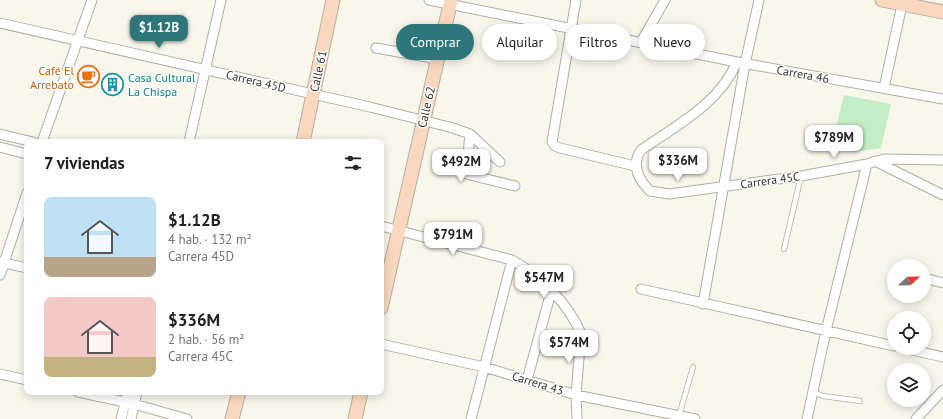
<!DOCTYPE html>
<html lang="es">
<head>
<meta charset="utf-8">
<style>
  body { margin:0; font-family:"PT Sans",sans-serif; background:#f2f2f2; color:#202124; height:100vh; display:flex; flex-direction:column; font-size:15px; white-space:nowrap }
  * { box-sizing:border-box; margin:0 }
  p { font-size:13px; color:#757577 }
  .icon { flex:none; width:22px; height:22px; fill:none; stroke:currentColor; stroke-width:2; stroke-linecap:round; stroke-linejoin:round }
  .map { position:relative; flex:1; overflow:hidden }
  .drawer { position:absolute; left:24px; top:139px; width:360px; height:256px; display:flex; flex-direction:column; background:#fff; border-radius:8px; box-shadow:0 2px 10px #0003 }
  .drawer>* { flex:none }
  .guide { position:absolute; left:396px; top:24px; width:380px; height:36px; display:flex; gap:8px }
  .needle { width:26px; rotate:68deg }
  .tools { position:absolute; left:887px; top:259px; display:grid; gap:8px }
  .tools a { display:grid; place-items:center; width:44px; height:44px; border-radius:50%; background:#fff; box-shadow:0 2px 10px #0003; font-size:20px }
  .price { position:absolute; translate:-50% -34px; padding:0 9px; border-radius:8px; background:#fff; color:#222; font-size:13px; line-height:26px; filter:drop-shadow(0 1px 2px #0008) }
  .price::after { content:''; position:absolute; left:50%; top:24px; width:12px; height:9px; margin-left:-6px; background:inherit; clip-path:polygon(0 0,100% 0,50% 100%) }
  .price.on { background:#2d767a; color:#fff }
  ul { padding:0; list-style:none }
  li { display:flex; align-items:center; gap:12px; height:100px; padding:0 20px }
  li span { display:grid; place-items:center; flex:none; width:112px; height:80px; border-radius:8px; color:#555 }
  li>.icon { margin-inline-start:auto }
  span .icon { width:48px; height:48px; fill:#fffc; stroke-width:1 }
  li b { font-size:17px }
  h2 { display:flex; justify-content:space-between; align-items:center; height:48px; padding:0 20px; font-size:17px }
  .pill { padding:0 14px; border-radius:18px; background:#fff; box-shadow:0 2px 10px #0003; font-size:14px; line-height:36px }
  .pill.on { background:#2d767a; color:#fff }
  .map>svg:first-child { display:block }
  .green { fill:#c3edc4 }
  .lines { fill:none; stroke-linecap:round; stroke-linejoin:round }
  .lane-casing { stroke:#b1afa4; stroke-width:6 }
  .street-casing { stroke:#b1afa4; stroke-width:11 }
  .secondary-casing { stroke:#b1afa4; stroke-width:15 }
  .lane { stroke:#fff; stroke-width:4.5 }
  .street { stroke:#fff; stroke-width:9 }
  .secondary { stroke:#fad8bf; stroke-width:13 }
  .labels { text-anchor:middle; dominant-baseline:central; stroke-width:3; stroke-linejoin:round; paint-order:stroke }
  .food-label { font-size:12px; fill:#c56008; stroke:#fff; text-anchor:end }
  .street-label { font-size:12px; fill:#34332e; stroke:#fff }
  .culture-label { font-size:12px; fill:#0d838f; stroke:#fff; text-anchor:start }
</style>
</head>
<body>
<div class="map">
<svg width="943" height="419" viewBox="0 0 943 419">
  <rect width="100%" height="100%" fill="#f9f6eb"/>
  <path class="green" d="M844,95L891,104L881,148L853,152L852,140L835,132Z"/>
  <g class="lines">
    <defs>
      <path id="lane" d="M784,249L801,176
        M813,392L823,396L860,401
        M679,416L693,367"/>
      <path id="street" d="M429,0L737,62L943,99
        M576,0L552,142L555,146L560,148L635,166
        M0,23L370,107L453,128L470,134L500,162
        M641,42L665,0
        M376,48L438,59
        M737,62C719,104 677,125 641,150C631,165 638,179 650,191L669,194L801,176L867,164L884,159L943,160
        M884,88L903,0
        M0,134L33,142
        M470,134L466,174L515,186
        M42,142L92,0
        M189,142L221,0
        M0,147L27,154
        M875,161L943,195
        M381,226L512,260C540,275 569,304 581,334L576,395L577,419
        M0,262L27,268
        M0,275L27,193
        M924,278L943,283
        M641,289L894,346
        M703,304L745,64L759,0
        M381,344L484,367L576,395L695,419
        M903,348L943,357
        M0,374L27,380
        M527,380L551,292
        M78,392L134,404L187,419
        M121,419L128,392
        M131,419L137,392
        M471,419L512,260
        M807,419L826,331L867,164
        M916,419L943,390"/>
      <path id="secondary" d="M882,0L943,12
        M303,142L333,0
        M381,308L451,0
        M232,419L239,392
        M355,419L361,392"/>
    </defs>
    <use href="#lane" class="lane-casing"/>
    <use href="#street" class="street-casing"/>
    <use href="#secondary" class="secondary-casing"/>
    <use href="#lane" class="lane"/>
    <use href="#street" class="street"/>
    <use href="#secondary" class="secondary"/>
  </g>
  <defs>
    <symbol id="cafe-ring" viewBox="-11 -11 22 22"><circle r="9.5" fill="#fff" stroke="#e8710a" stroke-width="1.5"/><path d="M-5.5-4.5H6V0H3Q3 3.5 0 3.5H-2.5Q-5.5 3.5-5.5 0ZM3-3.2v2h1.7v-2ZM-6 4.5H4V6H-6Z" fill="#e8710a"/></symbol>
    <symbol id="building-ring" viewBox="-11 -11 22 22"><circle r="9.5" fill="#fff" stroke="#0f9aa8" stroke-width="1.5"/><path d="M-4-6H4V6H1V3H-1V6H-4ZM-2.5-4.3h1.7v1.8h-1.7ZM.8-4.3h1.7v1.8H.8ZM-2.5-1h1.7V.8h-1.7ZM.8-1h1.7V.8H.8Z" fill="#0f9aa8"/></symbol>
  </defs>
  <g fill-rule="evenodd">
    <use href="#cafe-ring" x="76" y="64" width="25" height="25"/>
    <use href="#building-ring" x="100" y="72" width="25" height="25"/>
  </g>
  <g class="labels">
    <g class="food-label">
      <text x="74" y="70">Café El<tspan x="74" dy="14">Arrebato</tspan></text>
    </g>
    <g class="street-label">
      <text transform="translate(318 71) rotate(-78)">Calle 61</text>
      <text transform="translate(803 74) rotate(10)">Carrera 46</text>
      <text transform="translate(256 81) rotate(13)">Carrera 45D</text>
      <text transform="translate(426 107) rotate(-77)">Calle 62</text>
      <text transform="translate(770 180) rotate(-8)">Carrera 45C</text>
      <text transform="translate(538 383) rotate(17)">Carrera 43</text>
    </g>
    <g class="culture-label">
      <text x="128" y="77">Casa Cultural<tspan x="128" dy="14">La Chispa</tspan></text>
    </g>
  </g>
</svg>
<div class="tools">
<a><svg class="needle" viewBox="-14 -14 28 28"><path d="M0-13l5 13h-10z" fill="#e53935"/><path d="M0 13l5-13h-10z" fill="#757577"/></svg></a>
<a><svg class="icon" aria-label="locate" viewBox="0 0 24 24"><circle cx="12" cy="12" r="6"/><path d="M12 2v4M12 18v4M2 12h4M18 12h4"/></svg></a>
<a><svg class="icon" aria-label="layers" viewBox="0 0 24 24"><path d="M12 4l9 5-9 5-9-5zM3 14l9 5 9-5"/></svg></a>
</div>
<b class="price on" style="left:159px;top:49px">$1.12B</b>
<b class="price" style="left:834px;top:159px">$789M</b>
<b class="price" style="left:678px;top:182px">$336M</b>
<b class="price" style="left:461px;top:183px">$492M</b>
<b class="price" style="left:453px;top:256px">$791M</b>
<b class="price" style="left:544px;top:299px">$547M</b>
<b class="price" style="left:569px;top:364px">$574M</b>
<div class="guide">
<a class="pill on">Comprar</a>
<a class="pill">Alquilar</a>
<a class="pill">Filtros</a>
<a class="pill">Nuevo</a>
</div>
<section class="drawer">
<h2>7 viviendas<svg class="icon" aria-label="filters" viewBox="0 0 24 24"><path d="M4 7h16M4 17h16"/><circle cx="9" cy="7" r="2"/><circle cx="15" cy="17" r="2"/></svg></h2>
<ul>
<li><span style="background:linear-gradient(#bfe0f5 75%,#b9a48a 0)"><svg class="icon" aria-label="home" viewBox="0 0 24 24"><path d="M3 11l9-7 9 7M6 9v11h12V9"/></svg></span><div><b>$1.12B</b><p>4 hab. · 132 m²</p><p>Carrera 45D</p></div></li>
<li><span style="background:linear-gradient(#f6c9c9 75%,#c2b280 0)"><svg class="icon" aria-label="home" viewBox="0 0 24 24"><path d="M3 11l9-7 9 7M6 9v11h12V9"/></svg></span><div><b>$336M</b><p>2 hab. · 56 m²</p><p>Carrera 45C</p></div></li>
</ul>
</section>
</div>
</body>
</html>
